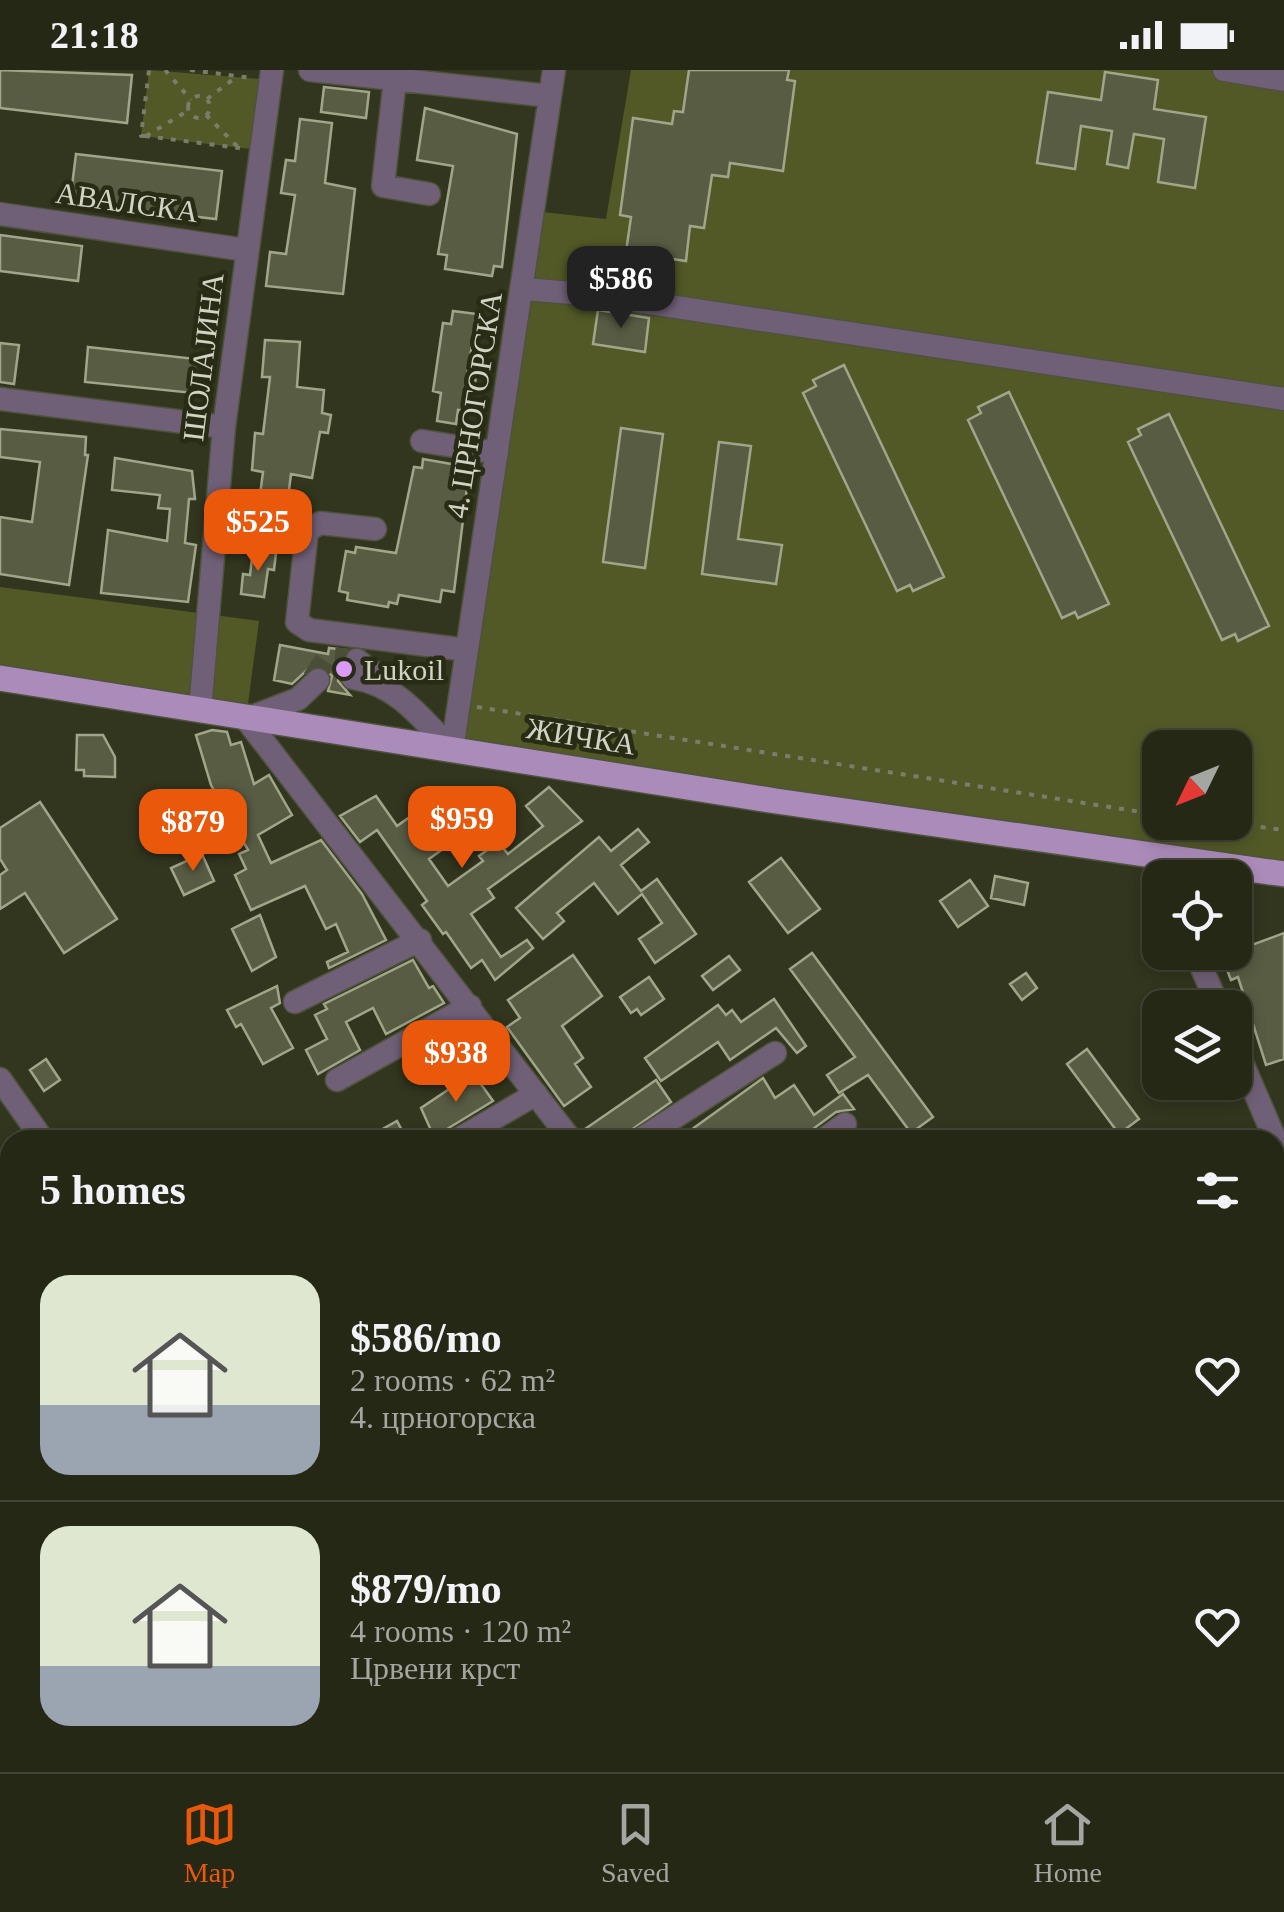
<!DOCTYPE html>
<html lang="en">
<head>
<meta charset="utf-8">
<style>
  body { margin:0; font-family:Georgia,serif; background:#323423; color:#f1f3f6; height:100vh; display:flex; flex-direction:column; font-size:38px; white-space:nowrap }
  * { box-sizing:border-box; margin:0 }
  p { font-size:32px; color:#a4a6a1 }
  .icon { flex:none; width:55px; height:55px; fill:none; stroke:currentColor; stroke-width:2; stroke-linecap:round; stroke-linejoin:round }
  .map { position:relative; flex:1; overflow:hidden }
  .panel { position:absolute; left:0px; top:1060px; width:1285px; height:642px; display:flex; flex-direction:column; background:#262816; border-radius:30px 30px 0 0; box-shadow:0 5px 15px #0003,0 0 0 2px #424435 }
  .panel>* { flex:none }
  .needle { width:65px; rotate:227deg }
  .fabs { position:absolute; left:1142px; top:660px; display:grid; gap:20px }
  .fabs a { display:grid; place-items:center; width:110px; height:110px; border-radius:20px; background:#262816; box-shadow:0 5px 15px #0003,0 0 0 2px #424435; font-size:50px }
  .price { position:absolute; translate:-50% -85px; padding:0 22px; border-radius:20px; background:#ea580c; color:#fff; font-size:32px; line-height:65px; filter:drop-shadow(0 2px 5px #0008) }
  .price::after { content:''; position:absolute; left:50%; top:60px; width:30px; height:22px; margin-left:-15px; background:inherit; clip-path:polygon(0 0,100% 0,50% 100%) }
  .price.active { background:#222; color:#fff }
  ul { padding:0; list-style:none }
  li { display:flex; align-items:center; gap:30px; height:250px; padding:0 40px }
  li+li { border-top:2px solid #424435 }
  li span { display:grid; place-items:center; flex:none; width:280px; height:200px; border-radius:30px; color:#555 }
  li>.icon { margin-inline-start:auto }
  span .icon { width:120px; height:120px; fill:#fffc; stroke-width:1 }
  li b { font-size:42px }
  h2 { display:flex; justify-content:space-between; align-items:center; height:120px; padding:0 40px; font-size:42px }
  .status { display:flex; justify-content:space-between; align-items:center; height:70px; padding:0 50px; background:#262816; direction:ltr }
  .status svg { height:28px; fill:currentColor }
  .dock { display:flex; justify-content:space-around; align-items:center; height:140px; border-top:2px solid #424435; background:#262816; font-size:28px; color:#a4a6a1 }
  .dock a { display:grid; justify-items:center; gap:5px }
  .dock .active { color:#ea580c }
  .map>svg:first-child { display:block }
  .green { fill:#525927; fill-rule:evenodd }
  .building { fill:#585c43; stroke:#a1a68a; stroke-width:2.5 }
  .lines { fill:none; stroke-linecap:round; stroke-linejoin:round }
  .minor-tunnel { stroke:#4a4e37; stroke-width:22; stroke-dasharray:22 11; stroke-linecap:butt }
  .minor-casing { stroke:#4f523c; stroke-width:25 }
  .major-casing { stroke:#4f523c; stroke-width:28 }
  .path { stroke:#797d69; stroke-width:4; stroke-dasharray:5 8; stroke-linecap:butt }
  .minor { stroke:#706077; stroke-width:22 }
  .major { stroke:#ab8bb9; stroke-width:25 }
  .poi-dot { fill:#da9af6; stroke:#282c14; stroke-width:4 }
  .labels { text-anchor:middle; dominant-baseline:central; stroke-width:9; stroke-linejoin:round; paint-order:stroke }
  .street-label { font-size:30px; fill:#d1d4c5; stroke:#282c14 }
  .poi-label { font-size:30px; fill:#d1d4c5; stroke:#282c14; text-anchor:start }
</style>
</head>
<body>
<div class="status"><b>21:18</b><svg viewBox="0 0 49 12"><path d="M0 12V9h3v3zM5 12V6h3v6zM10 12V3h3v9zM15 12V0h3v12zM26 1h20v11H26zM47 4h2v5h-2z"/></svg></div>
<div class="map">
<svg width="1284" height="1702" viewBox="0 0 1284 1702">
  <rect width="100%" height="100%" fill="#32361e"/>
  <path class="green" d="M149,0L259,9L251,79L141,66Z
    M631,0H1284V804L452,680L533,141L606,149ZM1160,678H1235V752H1160Z
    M0,517L259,551L246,649L0,609Z
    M1275,1234L1284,1249V1558L1275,1547Z"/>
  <path class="building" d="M0,0L132,5L127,53L0,38Z
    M689,0H789L787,10L795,11L783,101L730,93L728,107L712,105L704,158L690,156L686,191L626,182L631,147L620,145L633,48L672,54L674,41L683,42Z
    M1105,2L1158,10L1154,39L1206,47L1195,118L1158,112L1164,69L1134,64L1128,98L1107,94L1112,61L1081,56L1075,99L1037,93L1048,22L1101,30Z
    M324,17L369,22L366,48L321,42Z
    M425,38L517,64L502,197L494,196L492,206L445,199L447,185L438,184L453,96L417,90Z
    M300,49L332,53L325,113L355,119L343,224L266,216L270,182L286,184L295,125L281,123L286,90L295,91Z
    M76,84L222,101L216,149L70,132Z
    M0,165L82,176L78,211L0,201Z
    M598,240L649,248L645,282L593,274Z
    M453,241L477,244L467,306L476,307L473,324L469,323L466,341L458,340L456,354L437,351L441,323L433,321L443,253L451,254Z
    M265,270L300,272L297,317L324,320L322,343L331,345L328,363L320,362L312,408L291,404L285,452L257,448L263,402L252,400L255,363L263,364L270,307H262Z
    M0,273L19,275L14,314L0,312Z
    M88,277L196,289L193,323L85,312Z
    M844,295L944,507L913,521L910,515L897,521L803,323L816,316L813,310Z
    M1009,322L1109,534L1078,548L1075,542L1062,548L968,350L981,343L978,337Z
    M1169,344L1269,556L1238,571L1235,564L1222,570L1128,372L1141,365L1138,359Z
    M621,358L663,364L645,498L603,492Z
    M0,359L86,367L85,385H88L69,515L0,504V447L32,452L40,392L0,387Z
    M719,372L751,376L738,469L782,475L776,514L702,504Z
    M115,388L192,401L195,429H189L185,473L196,475L188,532L101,523L108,460L167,471L170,439L158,438L160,425L112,420Z
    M423,389L463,396V401L469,402L454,522L442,520L440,532L399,525L397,534L389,532L388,537L347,530L348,523L339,521L346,481L355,483L356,477L396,483L414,397L422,398Z
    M253,480L276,483L274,500L268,499L264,527L241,524L243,504L250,505Z
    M280,575L328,584L329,578L346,580L338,611L350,625L328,621L332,606L321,595L308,599L292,614L274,610Z
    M212,660L227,662L231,675L241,672L254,714L269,705L292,745L258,765L271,793L321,770L362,824L386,870L329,898L327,892L348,882L336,854L326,859L305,816L251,840L235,805L246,799L239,784L248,780L211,715L196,665Z
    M77,665H103L115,687V707L84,706V700H76Z
    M549,717L582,751L488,819L494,828L471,844L501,887L527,870L533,878L495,910L482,890L471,898L446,862L443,864L422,835L427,831L377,760L360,772L340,746L376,726L397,756L421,739L447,776L429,789L448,816L483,791L479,786L498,772L508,784L543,756L526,736Z
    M484,721L502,743L489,753L472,731Z
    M40,732L117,849L64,883L25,823L0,839V805L7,800L0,789V758Z
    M638,759L649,772L621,795L641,821L657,809L696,864L655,893L639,869L662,853L642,824L618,844L594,813L557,843L564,851L543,869L516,838L599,767L611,781Z
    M202,784L214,811L184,825L171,798Z
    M781,788L820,839L788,863L749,812Z
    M995,806L1028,813L1024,835L991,828Z
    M970,810L988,836L958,857L940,831Z
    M260,845L276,887L252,901L232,859Z
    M1284,863V989L1266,995L1238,907L1231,910L1220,882H1235V873L1249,868L1252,875Z
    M812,883L933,1047L911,1063L868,1005L839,1023L827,1005L855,987L790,899Z
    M573,885L602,926L562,956L583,988L575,994L591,1017L564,1036L507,957L520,948L508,930Z
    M729,886L740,900L713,920L702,906Z
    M413,890L429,918L433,916L444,933L386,964L373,938L346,952L360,980L318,1004L306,980L327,969L315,945L327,939L324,934Z
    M1026,903L1037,918L1022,930L1010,914Z
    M649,907L664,929L641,945L637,939L631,943L620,927Z
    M277,916L280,933L271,938L293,978L263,994L241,954L236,957L227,940Z
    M774,929L806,976L797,983L776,958L730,990L718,972L661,1011L645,988L718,935L726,945L732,940L741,952Z
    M442,969L451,984L422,1002L412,986Z
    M1087,979L1139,1049L1119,1064L1067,994Z
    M46,989L60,1010L44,1021L30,1000Z
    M473,1003L493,1031L434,1067L421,1038Z
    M763,1008L775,1028L794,1015L814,1045L843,1024L854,1039L836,1042L813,1059L808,1070H677Z
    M656,1010L671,1032L617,1070H593L585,1059Z
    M397,1051L407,1070H363Z"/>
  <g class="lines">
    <path class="minor-tunnel" d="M313,609L327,588L357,590"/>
    <defs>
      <path id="minor" d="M310,0L550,26
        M1224,0L1284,10
        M395,9L383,116L429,124
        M0,144L246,180
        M524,219L597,225L1284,329
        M0,329L224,357
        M422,371L497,383
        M375,459L320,453L307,461L297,552L309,560L467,580
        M357,590L388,614
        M353,608C398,615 422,649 452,680
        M318,610L298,629L246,649L571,1070
        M200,641L224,357L272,0
        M452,680L554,0
        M1153,784L1163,808
        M1195,882L1219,938
        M295,932L420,870
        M1235,976L1284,1090
        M0,1009L43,1070
        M337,1010L470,936
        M457,1070L536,1024
        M639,1070L775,983
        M823,1070L845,1054
        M0,1141L10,1152
        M0,1305L10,1290
        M1,1584L10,1573
        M347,1692L354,1702
        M793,1700L807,1692
        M117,1702L131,1692
        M1021,1702L1033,1695"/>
      <path id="major" d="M0,608L776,731L1284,804"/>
    </defs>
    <use href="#minor" class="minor-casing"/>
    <use href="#major" class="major-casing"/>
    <path class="path" d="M165,0L191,30
      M190,0L252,8
      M188 37a11 11 0 1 1 22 0a11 11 0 1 1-22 0Z
      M207,29L235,8
      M206,45L238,77
      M145,66L240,78
      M145,66H141L149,0
      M146,66L189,40
      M477,637L1160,745
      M1222,752L1284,760"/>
    <use href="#minor" class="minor"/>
    <use href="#major" class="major"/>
  </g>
  <circle class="poi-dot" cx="344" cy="599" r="10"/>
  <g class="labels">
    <g class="street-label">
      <text transform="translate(127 132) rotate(8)">АВАЛСКА</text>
      <text transform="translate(203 287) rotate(-83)">ШОЛАЈИНА</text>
      <text transform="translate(474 335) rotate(-81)">4. ЦРНОГОРСКА</text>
      <text transform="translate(581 666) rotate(9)">ЖИЧКА</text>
    </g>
    <g class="poi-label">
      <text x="364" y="599">Lukoil</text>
    </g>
  </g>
</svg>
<div class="fabs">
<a><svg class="needle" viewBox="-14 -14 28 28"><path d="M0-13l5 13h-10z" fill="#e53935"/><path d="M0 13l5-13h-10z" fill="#a4a6a1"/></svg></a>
<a><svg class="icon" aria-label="locate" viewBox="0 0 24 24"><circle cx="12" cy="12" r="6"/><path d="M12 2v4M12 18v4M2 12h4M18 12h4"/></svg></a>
<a><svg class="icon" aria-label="layers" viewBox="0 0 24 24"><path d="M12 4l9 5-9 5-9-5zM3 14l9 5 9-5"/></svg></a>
</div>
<b class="price active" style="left:621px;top:261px">$586</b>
<b class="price" style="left:258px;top:504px">$525</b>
<b class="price" style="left:462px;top:801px">$959</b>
<b class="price" style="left:193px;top:804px">$879</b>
<b class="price" style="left:456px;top:1035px">$938</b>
<section class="panel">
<h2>5 homes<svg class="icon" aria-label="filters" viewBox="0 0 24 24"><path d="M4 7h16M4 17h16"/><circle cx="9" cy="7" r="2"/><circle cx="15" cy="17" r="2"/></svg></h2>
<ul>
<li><span style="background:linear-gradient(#dfe7d0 65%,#9aa5b1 0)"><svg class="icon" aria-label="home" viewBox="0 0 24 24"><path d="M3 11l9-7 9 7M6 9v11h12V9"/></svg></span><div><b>$586/mo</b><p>2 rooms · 62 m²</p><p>4. црногорска</p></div><svg class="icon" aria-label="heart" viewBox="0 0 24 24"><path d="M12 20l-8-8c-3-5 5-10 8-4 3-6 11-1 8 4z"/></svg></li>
<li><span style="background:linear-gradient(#dfe7d0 70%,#9aa5b1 0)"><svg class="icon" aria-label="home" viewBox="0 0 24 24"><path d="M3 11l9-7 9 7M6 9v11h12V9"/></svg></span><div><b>$879/mo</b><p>4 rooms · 120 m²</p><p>Црвени крст</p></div><svg class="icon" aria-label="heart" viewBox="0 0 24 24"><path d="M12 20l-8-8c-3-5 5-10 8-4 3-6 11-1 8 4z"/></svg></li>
</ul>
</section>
</div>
<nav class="dock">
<a class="active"><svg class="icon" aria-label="map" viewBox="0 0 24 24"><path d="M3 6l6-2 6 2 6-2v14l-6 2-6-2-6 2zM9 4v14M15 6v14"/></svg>Map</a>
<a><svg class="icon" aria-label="saved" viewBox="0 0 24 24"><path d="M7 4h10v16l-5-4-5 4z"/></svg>Saved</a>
<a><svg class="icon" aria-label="home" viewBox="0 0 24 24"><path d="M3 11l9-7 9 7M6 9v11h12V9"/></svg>Home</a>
</nav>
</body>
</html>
